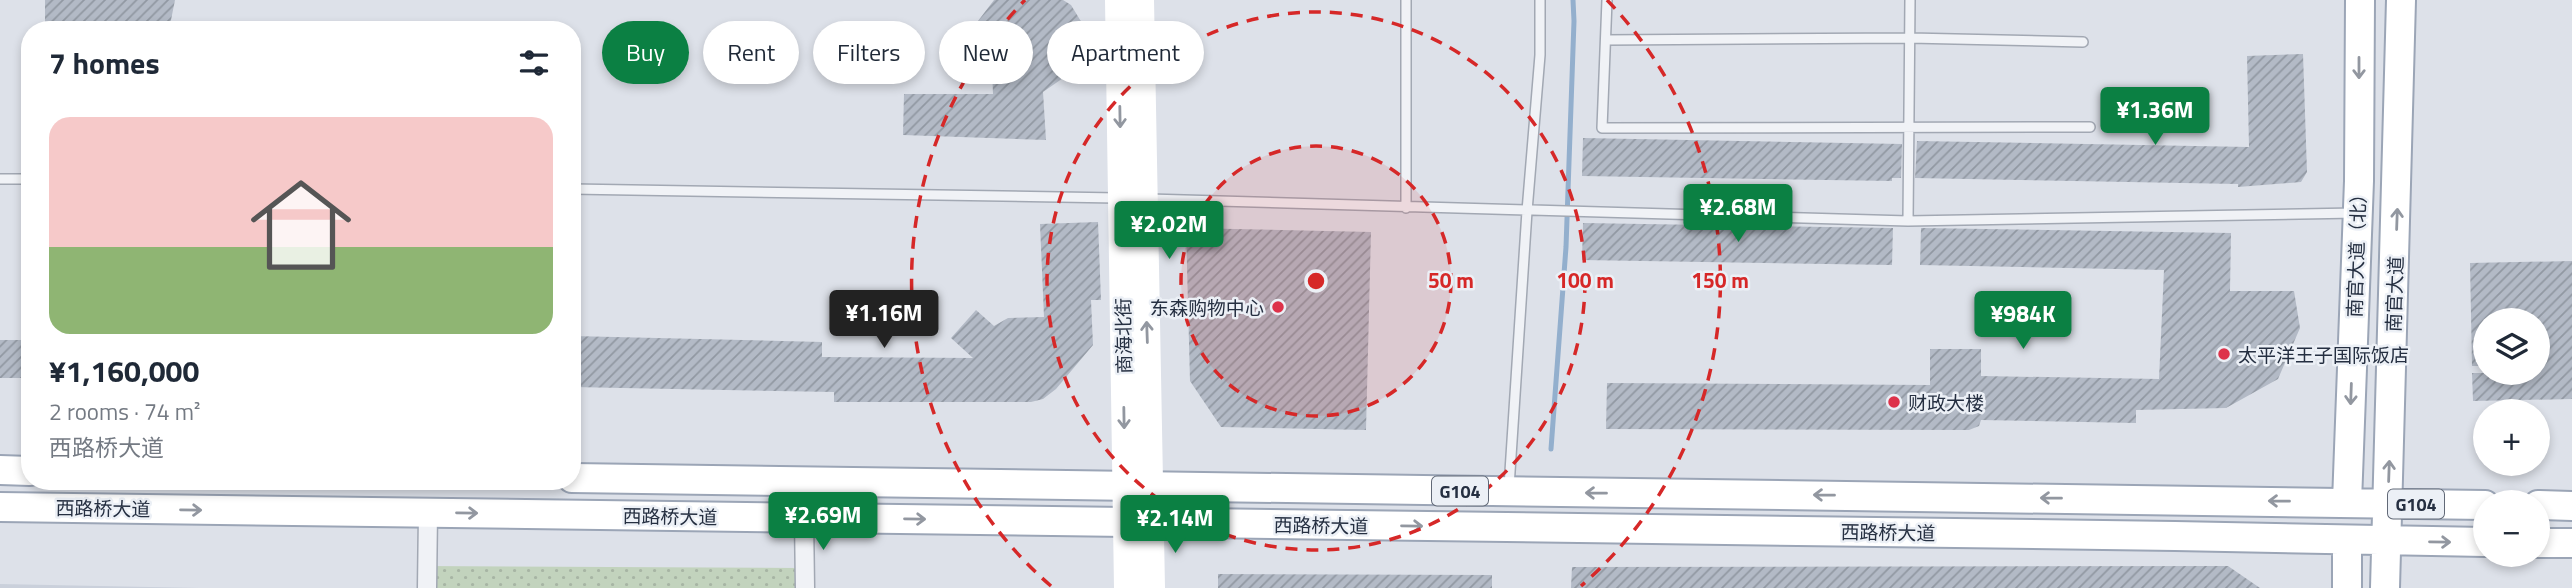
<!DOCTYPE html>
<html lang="en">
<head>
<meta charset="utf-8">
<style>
  body { margin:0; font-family:"Titillium Web","Noto Sans SC",sans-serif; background:#f2f2f3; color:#1f2937; height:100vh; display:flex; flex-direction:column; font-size:26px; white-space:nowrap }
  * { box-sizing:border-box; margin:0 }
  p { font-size:23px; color:#747a83 }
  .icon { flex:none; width:38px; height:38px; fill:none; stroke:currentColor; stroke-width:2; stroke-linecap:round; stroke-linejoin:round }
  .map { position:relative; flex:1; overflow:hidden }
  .sheet { position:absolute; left:21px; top:21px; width:560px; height:469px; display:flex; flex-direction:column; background:#fff; border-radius:28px; box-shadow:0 4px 10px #0003 }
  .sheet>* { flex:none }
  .hud { position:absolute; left:602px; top:21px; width:665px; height:63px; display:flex; gap:14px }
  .tools { position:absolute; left:2473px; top:308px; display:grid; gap:14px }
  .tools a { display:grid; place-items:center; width:77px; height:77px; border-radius:50%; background:#fff; box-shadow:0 4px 10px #0003; font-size:35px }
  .price { position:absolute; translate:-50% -60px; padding:0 16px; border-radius:7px; background:#0b8043; color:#fff; font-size:23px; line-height:46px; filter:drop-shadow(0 2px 4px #0008) }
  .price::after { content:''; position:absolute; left:50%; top:42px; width:21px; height:16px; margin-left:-10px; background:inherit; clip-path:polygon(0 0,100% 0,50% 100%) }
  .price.current { background:#222; color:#fff }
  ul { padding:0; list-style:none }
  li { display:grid; align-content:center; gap:14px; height:371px; padding:0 28px }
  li+li { border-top:2px solid #e0e1e3 }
  li span { display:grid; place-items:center; height:217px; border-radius:21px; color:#555 }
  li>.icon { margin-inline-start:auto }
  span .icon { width:126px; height:126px; fill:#fffc; stroke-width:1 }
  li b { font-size:30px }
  h2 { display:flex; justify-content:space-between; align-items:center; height:84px; padding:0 28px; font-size:30px }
  .chip { padding:0 24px; border-radius:32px; background:#fff; box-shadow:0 4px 10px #0003; font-size:24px; line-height:63px }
  .chip.current { background:#0b8043; color:#fff }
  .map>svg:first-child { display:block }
  .built { fill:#cad0db }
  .park { fill:url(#park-dots) }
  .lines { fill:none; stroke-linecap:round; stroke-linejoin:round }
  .stream { stroke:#93afcd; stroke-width:5 }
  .building { fill:url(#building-hatch) }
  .service-casing { stroke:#a2a8b3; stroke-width:12 }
  .minor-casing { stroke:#a2a8b3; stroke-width:21 }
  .primary-casing { stroke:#9ba5b6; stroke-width:32 }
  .service { stroke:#f0f2f6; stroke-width:9 }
  .minor { stroke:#f0f2f6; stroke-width:18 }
  .secondary { stroke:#fff; stroke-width:26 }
  .primary { stroke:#fff; stroke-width:28 }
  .oneway { stroke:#9297a0 }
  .ring { fill:none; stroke:#d62828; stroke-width:3.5; stroke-dasharray:12 9 }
  .poi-dot { fill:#dd324a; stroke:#ecf0f6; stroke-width:2.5 }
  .labels { text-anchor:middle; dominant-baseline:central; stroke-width:5; stroke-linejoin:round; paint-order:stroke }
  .shield { fill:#ecf0f6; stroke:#616977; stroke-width:2 }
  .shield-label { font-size:18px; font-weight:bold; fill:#252f41 }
  .street-label { font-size:19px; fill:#252f41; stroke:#ecf0f6 }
  .poi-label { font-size:19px; fill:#252f41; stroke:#ecf0f6; text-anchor:start }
  .centre { fill:#d62828; stroke:#ecf0f6; stroke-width:3.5 }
  .ring-label { font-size:21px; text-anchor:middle; font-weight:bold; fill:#d62828; stroke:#ecf0f6; stroke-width:5; stroke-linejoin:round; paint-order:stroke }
</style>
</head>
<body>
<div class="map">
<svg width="2572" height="588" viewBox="0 0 2572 588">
  <defs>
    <pattern id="park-dots" width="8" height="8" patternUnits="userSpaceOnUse" patternTransform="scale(1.75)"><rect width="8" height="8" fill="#c2d3bd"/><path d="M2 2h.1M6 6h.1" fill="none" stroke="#a7b5a4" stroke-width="1.8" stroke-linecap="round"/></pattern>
    <pattern id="building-hatch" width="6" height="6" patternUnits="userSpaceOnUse" patternTransform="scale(1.75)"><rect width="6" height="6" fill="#b3bac6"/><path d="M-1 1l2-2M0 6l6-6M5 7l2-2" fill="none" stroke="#9198a2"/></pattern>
  </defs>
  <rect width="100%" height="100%" fill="#dde1e9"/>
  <path class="built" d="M0,584L199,588H0Z"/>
  <path class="park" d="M422,566L799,568V588H422Z"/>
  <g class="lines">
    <path class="stream" d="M1551,449L1566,247L1574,21L1573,0"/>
  </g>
  <path class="building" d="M45,0H175L169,30H45Z
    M994,0H1063L1071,5L1085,28L1083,55L1066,76L1043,92L1046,140L903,135L904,94H993L992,69L976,50L978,21Z
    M2303,54L2307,172L2301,182L2238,187V184L1915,178L1917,141L2249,147L2247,56Z
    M1583,138L1902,144L1901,178H1892V181L1582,176Z
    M1098,222L1101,300H1091L1093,345L1056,389L1043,399L1031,402H834V392L572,387V336L822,342V357L973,358L951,338L976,310L994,326L1008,318L1044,317L1040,224Z
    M1583,223L1893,228L1892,265L1582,260Z
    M1186,228L1371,232L1366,430L1221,427L1190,381Z
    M1921,228L2231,233L2230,291H2294L2300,328L2278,379L2226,408L2136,410V423L1981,420L1979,426L1969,430L1606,429L1607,383L1930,385V349H1981V376L2159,379L2164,270L1920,265Z
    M2572,261V399L2473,401L2472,373H2538V320H2485V366H2472L2470,263Z
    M0,340H30V378H0Z
    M2228,566L2260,588H1571L1572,567Z
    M1218,574L1492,575V588H1218Z"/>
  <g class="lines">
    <defs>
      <path id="service" d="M1406,0V208
        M1607,0L1602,128L2090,127
        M1606,40L1910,38L2083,42
        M0,179H30
        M572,189L1117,198
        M1149,199L1908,221L2356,213
        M1908,221L1910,0
        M1509,487L1527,211L1540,55V0"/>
      <path id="minor" d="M804,518L805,588
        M427,588L428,513"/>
      <path id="primary" d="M0,470L30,471
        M572,478L2485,505
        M2347,502L2359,181L2360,0
        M2538,505L2572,506
        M0,507L2175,536L2485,542
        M2538,543H2572
        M2347,588V541
        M2385,588L2401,0"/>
    </defs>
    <use href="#service" class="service-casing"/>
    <use href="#minor" class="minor-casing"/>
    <use href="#primary" class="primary-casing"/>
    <use href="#service" class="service"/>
    <use href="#minor" class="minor"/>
    <path class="secondary" d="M1118,0L1127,588
      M1141,0L1152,588"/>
    <use href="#primary" class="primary"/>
  </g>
  <defs><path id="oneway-shaft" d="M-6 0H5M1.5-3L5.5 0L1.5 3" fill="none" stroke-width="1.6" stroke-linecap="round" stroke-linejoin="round" transform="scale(1.75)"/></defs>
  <g class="oneway">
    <use href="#oneway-shaft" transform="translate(2359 68) rotate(90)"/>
    <use href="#oneway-shaft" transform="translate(1120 117) rotate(89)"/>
    <use href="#oneway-shaft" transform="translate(2397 219) rotate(-88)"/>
    <use href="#oneway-shaft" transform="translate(1147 332) rotate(-92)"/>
    <use href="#oneway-shaft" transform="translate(2351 394) rotate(92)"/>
    <use href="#oneway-shaft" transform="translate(1124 418) rotate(89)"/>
    <use href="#oneway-shaft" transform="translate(2389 471) rotate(-88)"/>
    <use href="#oneway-shaft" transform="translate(1596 493) rotate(-179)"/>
    <use href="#oneway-shaft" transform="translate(1824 495) rotate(-179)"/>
    <use href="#oneway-shaft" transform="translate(2051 498) rotate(-179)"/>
    <use href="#oneway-shaft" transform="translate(2279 501) rotate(-179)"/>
    <use href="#oneway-shaft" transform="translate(191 510) rotate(1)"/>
    <use href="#oneway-shaft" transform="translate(467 513) rotate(1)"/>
    <use href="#oneway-shaft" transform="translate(915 519) rotate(1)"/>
    <use href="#oneway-shaft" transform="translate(1412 526) rotate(1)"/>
    <use href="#oneway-shaft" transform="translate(2440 542) rotate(1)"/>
  </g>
  <circle cx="1316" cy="281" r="135" fill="#d62828" fill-opacity=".12"/>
  <g class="ring">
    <circle cx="1316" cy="281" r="135"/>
    <circle cx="1316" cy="281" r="269"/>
    <path d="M1051 586A404 404 0 0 1 1025 0M1607 0A404 404 0 0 1 1581 586"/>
  </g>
  <g class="poi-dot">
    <circle cx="1278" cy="307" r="7"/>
    <circle cx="2224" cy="354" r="7"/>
    <circle cx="1894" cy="402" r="7"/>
  </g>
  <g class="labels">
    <g class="shield">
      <rect x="1432" y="476.5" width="56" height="29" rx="5"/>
      <rect x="2388" y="489.5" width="56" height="29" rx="5"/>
    </g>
    <g class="shield-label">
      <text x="1460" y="491">G104</text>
      <text x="2416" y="504">G104</text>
    </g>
    <g class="street-label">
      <text transform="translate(2356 251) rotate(-88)">南官大道（北）</text>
      <text transform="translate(2394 294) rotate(-88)">南官大道</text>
      <text transform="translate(1123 336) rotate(-91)">商海北街</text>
      <text transform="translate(103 508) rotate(1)">西路桥大道</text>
      <text transform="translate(670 516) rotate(1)">西路桥大道</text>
      <text transform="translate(1321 525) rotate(1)">西路桥大道</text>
      <text transform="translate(1888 532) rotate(1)">西路桥大道</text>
    </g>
    <g class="poi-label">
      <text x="1264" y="307" text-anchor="end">东森购物中心</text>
      <text x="2238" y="354">太平洋王子国际饭店</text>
      <text x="1908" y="402">财政大楼</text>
    </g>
  </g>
  <circle cx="1316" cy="281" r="10" class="centre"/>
  <g class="ring-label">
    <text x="1451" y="288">50 m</text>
    <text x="1585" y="288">100 m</text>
    <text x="1720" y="288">150 m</text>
  </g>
</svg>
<div class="tools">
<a><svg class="icon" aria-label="layers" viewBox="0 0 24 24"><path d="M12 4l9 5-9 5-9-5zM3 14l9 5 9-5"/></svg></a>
<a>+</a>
<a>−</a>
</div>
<b class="price" style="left:2155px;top:147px">¥1.36M</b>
<b class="price" style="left:1738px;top:244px">¥2.68M</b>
<b class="price" style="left:1169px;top:261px">¥2.02M</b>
<b class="price current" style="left:884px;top:350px">¥1.16M</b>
<b class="price" style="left:2023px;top:351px">¥984K</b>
<b class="price" style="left:823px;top:552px">¥2.69M</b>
<b class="price" style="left:1175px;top:555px">¥2.14M</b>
<div class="hud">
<a class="chip current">Buy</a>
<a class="chip">Rent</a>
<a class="chip">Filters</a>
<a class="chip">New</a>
<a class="chip">Apartment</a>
</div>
<section class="sheet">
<h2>7 homes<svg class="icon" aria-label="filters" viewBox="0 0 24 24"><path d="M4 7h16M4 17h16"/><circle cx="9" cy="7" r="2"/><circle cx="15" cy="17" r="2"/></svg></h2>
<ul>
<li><span style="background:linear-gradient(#f6c9c9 60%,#8fb573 0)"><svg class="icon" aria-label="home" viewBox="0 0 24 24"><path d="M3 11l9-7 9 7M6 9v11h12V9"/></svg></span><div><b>¥1,160,000</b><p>2 rooms · 74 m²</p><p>西路桥大道</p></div></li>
</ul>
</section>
</div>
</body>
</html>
